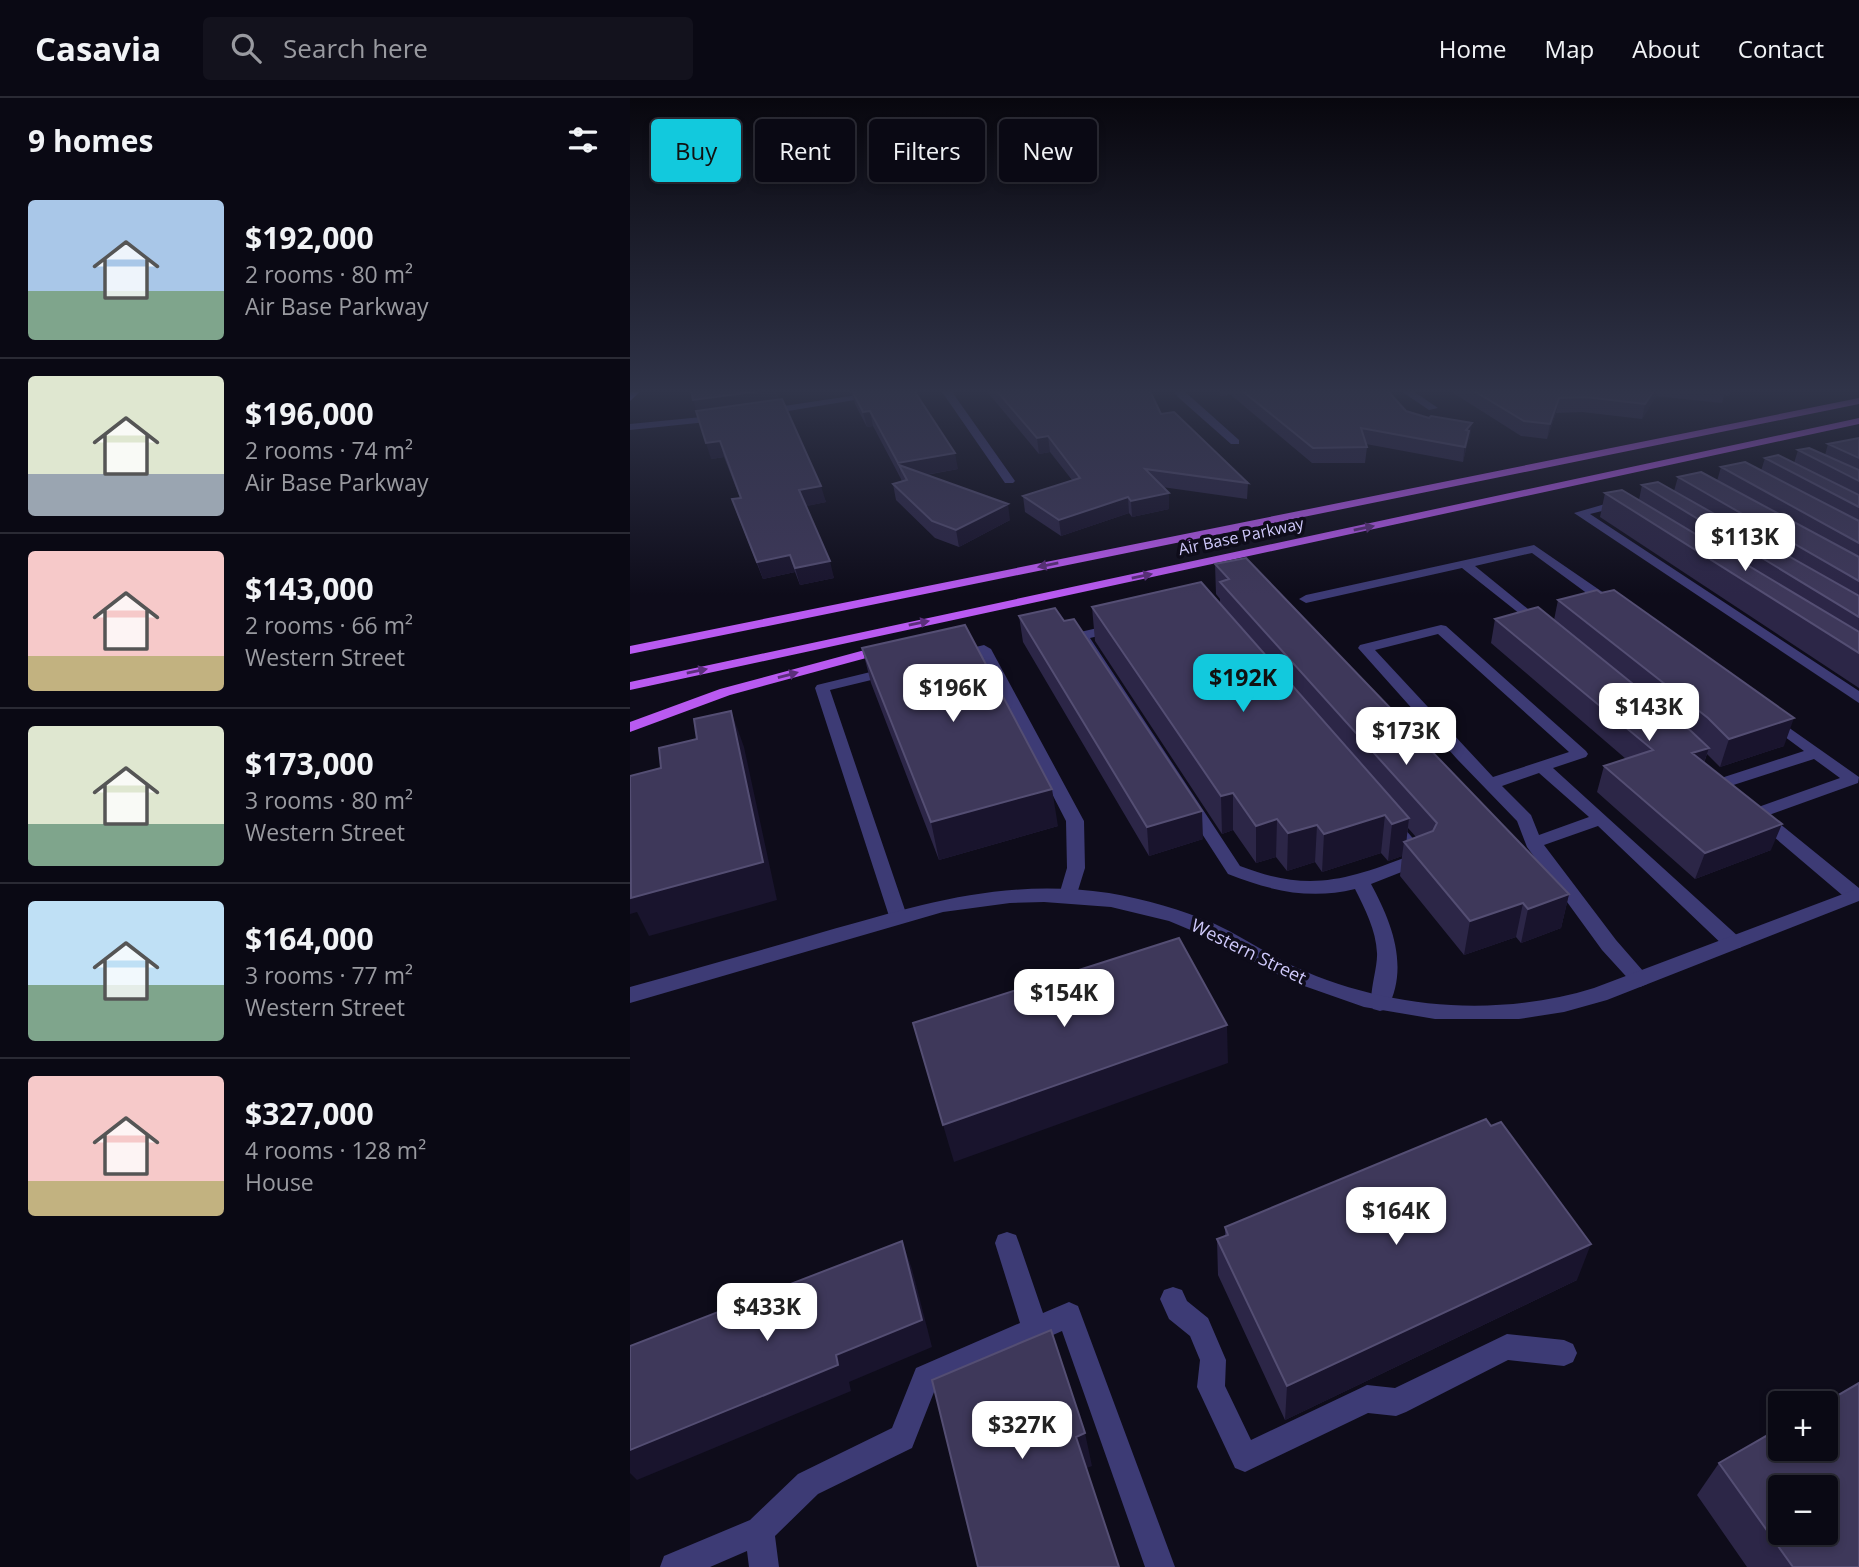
<!DOCTYPE html>
<html lang="en">
<head>
<meta charset="utf-8">
<style>
  body { margin:0; font-family:"Open Sans",sans-serif; background:#13121d; color:#f1f3f6; height:100vh; display:flex; flex-direction:column; font-size:26px; white-space:nowrap }
  * { box-sizing:border-box; margin:0 }
  p { font-size:23px; color:#999aa0 }
  .icon { flex:none; width:38px; height:38px; fill:none; stroke:currentColor; stroke-width:2; stroke-linecap:round; stroke-linejoin:round }
  .map { position:relative; flex:1; overflow:hidden }
  .drawer { display:flex; flex-direction:column; background:#0a0914; width:630px }
  .drawer>* { flex:none }
  .hud { position:absolute; left:21px; top:21px; width:665px; height:63px; display:flex; gap:14px }
  .buttons { position:absolute; left:1138px; top:1293px; display:grid; gap:14px }
  .buttons a { display:grid; place-items:center; width:70px; height:70px; border-radius:7px; background:#0a0914; box-shadow:0 4px 10px #0003,0 0 0 2px #2a2a34; font-size:35px }
  .price { position:absolute; translate:-50% -60px; padding:0 16px; border-radius:14px; background:#fff; color:#222; font-size:23px; line-height:46px; filter:drop-shadow(0 2px 4px #0008) }
  .price::after { content:''; position:absolute; left:50%; top:42px; width:21px; height:16px; margin-left:-10px; background:inherit; clip-path:polygon(0 0,100% 0,50% 100%) }
  .price.active { background:#12c9dd; color:#111 }
  ul { padding:0; list-style:none }
  li { display:flex; align-items:center; gap:21px; height:175px; padding:0 28px }
  li+li { border-top:2px solid #2a2a34 }
  li span { display:grid; place-items:center; flex:none; width:196px; height:140px; border-radius:7px; color:#555 }
  li>.icon { margin-inline-start:auto }
  span .icon { width:84px; height:84px; fill:#fffc; stroke-width:1 }
  li b { font-size:30px }
  h2 { display:flex; justify-content:space-between; align-items:center; height:84px; padding:0 28px; font-size:30px }
  .tag { padding:0 24px; border-radius:7px; background:#0a0914; box-shadow:0 4px 10px #0003,0 0 0 2px #2a2a34; font-size:24px; line-height:63px }
  .tag.active { background:#12c9dd; color:#111 }
  header { display:flex; align-items:center; gap:42px; box-sizing:border-box; height:98px; padding:0 35px; background:#0a0914; border-bottom:2px solid #2a2a34 }
  header strong { font-size:33px }
  nav { display:flex; gap:38px; margin-inline-start:auto; font-size:24px }
  .search { width:490px; height:63px; background:#13121d; display:flex; align-items:center; gap:18px; box-sizing:border-box; padding:0 24px; border-radius:7px; color:#999aa0; font-size:26px }
  main { display:flex; flex:1; min-height:0 }
  .map>svg:first-child { display:block }
  .lines { fill:none; stroke-linecap:round; stroke-linejoin:round }
  .lane { fill:#3d3b75; fill-rule:evenodd }
  .street { fill:#3d3b75; fill-rule:evenodd }
  .secondary { fill:#6c68f2; fill-rule:evenodd }
  .primary { fill:#b95af1; fill-rule:evenodd }
  .wall { fill:#2c2647; fill-rule:evenodd }
  .shaded-wall { fill:#19142d }
  .building { fill:#3e385a; stroke:#544e73; stroke-width:2; fill-rule:evenodd }
  .oneway { fill:#5b2f7b }
  .labels { text-anchor:middle; dominant-baseline:central; stroke-width:7; stroke-linejoin:round; paint-order:stroke }
  .far-street-label { font-size:16px; fill:#cfc9fb; stroke:#0e0c1a }
  .street-label { font-size:18px; fill:#cfc9fb; stroke:#0e0c1a }
</style>
</head>
<body>
<header>
<strong>Casavia</strong>
<div class="search"><svg class="icon" aria-label="search" viewBox="0 0 24 24"><circle cx="10" cy="10" r="6"/><path d="M15 15l6 6"/></svg>Search here</div>
<nav><a>Home</a><a>Map</a><a>About</a><a>Contact</a></nav>
</header>
<main>
<section class="drawer">
<h2>9 homes<svg class="icon" aria-label="filters" viewBox="0 0 24 24"><path d="M4 7h16M4 17h16"/><circle cx="9" cy="7" r="2"/><circle cx="15" cy="17" r="2"/></svg></h2>
<ul>
<li><span style="background:linear-gradient(#a9c7e8 65%,#7fa58c 0)"><svg class="icon" aria-label="home" viewBox="0 0 24 24"><path d="M3 11l9-7 9 7M6 9v11h12V9"/></svg></span><div><b>$192,000</b><p>2 rooms · 80 m²</p><p>Air Base Parkway</p></div></li>
<li><span style="background:linear-gradient(#dfe7d0 70%,#9aa5b1 0)"><svg class="icon" aria-label="home" viewBox="0 0 24 24"><path d="M3 11l9-7 9 7M6 9v11h12V9"/></svg></span><div><b>$196,000</b><p>2 rooms · 74 m²</p><p>Air Base Parkway</p></div></li>
<li><span style="background:linear-gradient(#f6c9c9 75%,#c2b280 0)"><svg class="icon" aria-label="home" viewBox="0 0 24 24"><path d="M3 11l9-7 9 7M6 9v11h12V9"/></svg></span><div><b>$143,000</b><p>2 rooms · 66 m²</p><p>Western Street</p></div></li>
<li><span style="background:linear-gradient(#dfe7d0 70%,#7fa58c 0)"><svg class="icon" aria-label="home" viewBox="0 0 24 24"><path d="M3 11l9-7 9 7M6 9v11h12V9"/></svg></span><div><b>$173,000</b><p>3 rooms · 80 m²</p><p>Western Street</p></div></li>
<li><span style="background:linear-gradient(#bfe0f5 60%,#7fa58c 0)"><svg class="icon" aria-label="home" viewBox="0 0 24 24"><path d="M3 11l9-7 9 7M6 9v11h12V9"/></svg></span><div><b>$164,000</b><p>3 rooms · 77 m²</p><p>Western Street</p></div></li>
<li><span style="background:linear-gradient(#f6c9c9 75%,#c2b280 0)"><svg class="icon" aria-label="home" viewBox="0 0 24 24"><path d="M3 11l9-7 9 7M6 9v11h12V9"/></svg></span><div><b>$327,000</b><p>4 rooms · 128 m²</p><p>House</p></div></li>
</ul>
</section>
<div class="map">
<svg width="1229" height="1469" viewBox="0 0 1229 1469">
  <rect width="100%" height="100%" fill="#0e0c1a"/>
  <g class="lines">
    <path class="lane" d="M996,400L1002,404L1000,406L960,416L1229,593V605L944,415Z
      M904,447L987,504V510H977L902,455L845,468L914,524V530L909,531L832,470L676,505L669,501L676,497Z
      M575,505L580,506L800,760L797,764L741,786C761,823 780,869 757,911L750,913L743,911C737,900 748,870 747,855C746,832 735,811 725,791C680,802 641,793 598,776L444,538L446,535ZM572,514L779,758C715,783 677,794 610,768L460,540Z
      M811,527L816,528L956,653L958,656L956,659L923,670L1110,840L1113,845L1110,850H1096L968,728L914,747L986,842L1020,881L1017,886L1010,889L1003,886L972,852L897,749L887,723L827,661L728,550L730,547ZM808,536L939,654L863,679L745,552ZM909,675L959,719L909,737L901,717L872,688Z
      M354,547L361,551L454,723L455,770L445,802H431L429,797L437,770L436,723L350,556L326,562L319,558L321,555Z
      M261,569L268,573L266,576L200,592L277,818L275,823H261L259,818L185,590L187,587Z
      M1141,617L1229,679L1228,685L1139,717L1229,790V802H1218L1117,716L1120,712L1210,680L1184,661L1091,691L1083,686L1085,682L1174,653L1136,625L1133,622Z
      M377,1134L386,1137L389,1145L413,1215L439,1204L448,1208L545,1469H515L432,1233L306,1289L282,1350L188,1396L145,1438L149,1469H119L117,1453L80,1469H30L34,1458L120,1422L168,1376L262,1330L286,1270L390,1225L365,1145L368,1137Z
      M543,1189L552,1192L557,1203L578,1220L596,1262L595,1288L621,1342L737,1287L765,1290L877,1236L934,1242L943,1246L947,1255L943,1264L934,1268L878,1262L776,1314L766,1318L738,1315L615,1374L605,1370L567,1289L570,1262L560,1238L539,1221L530,1201L534,1192Z"/>
    <path class="street" d="M267,291H291L134,317L129,314L134,311Z
      M310,291H320L385,383L383,385H375Z
      M542,291H552L609,342V346H601L549,300Z
      M768,291H780L808,310L799,312Z
      M92,317L96,318V322L0,332V326Z
      M1229,790V803L977,902L934,914L889,921H805L734,909L660,883L582,841L539,823L481,809L414,804L380,805L313,814L0,905V889C64,871 129,853 193,834C294,806 372,780 479,795C515,801 552,812 585,826C613,839 637,856 665,869C757,911 867,920 964,890Z"/>
    <path class="secondary" d="M3,291H13L0,303V294Z"/>
    <path class="primary" d="M1229,300V306L0,556V548Z
      M1229,320V326L0,592V584Z
      M257,546L264,550L262,553L100,597L0,634V624L90,591Z"/>
  </g>
  <path class="wall" d="M146,291L149,302L196,404L176,408L204,480L170,487L165,474L133,481L108,418L102,401L110,400L94,359L81,361Z
    M217,291H283L328,371L296,377L380,422L329,449L305,440L266,402L263,386L272,384L271,381L243,328L237,329L225,306L222,295H219Z
    M355,291H519L531,316L618,385L617,401L532,389L539,395V411L502,419L499,415L431,438L395,414L393,398L442,382L420,354L409,356Z
    M589,291H756L776,313L840,340L838,342L833,364L736,346L737,349L735,365H682L601,297L590,298Z
    M817,291H1101L1099,298L1094,297L1092,305L1026,298L1012,321L952,314L926,315L917,341L891,338Z
    M1229,340V590L970,419L975,395L1009,402L1012,387L1044,393L1048,379L1087,383L1091,369L1131,373L1135,360L1164,365L1168,352L1195,357L1198,346Z
    M585,466L939,796L931,830L891,845L886,839L834,857L770,778L772,758L758,763L751,755L692,774L685,764L657,773L646,759L626,765L603,732L592,736L465,543L462,509L590,506V501L586,496ZM778,730L786,739L776,743Z
    M928,502L1154,648L1090,669L1077,656L1074,665L1141,752L1065,781L967,694L974,668L996,661L861,545L865,521L924,522Z
    M389,518L434,523L573,741L519,758L393,544Z
    M232,550L428,728L309,762L241,585Z
    M595,1129L947,1182L655,1322L588,1177L587,1141L595,1138Z
    M1089,1365L1229,1469H1117L1067,1397Z"/>
  <path class="shaded-wall" d="M146,291L150,306L68,317L63,302Z
    M1025,291H1027L1026,298L1012,321L1015,306Z
    M929,300L926,315L917,341L920,326Z
    M240,313L243,328L237,329L233,314Z
    M842,325L840,340L838,342L833,364L836,332Z
    M418,338L420,354L409,356L407,340Z
    M90,343L94,359L81,361L76,345Z
    M325,355L328,371L276,380L269,367L271,381L268,365Z
    M191,388L196,404L173,409L169,392Z
    M539,395V411L502,419L501,403Z
    M498,399L499,415L431,438L429,422Z
    M378,406L380,422L329,449L326,432Z
    M160,457L165,474L133,481L127,464Z
    M200,463L204,480L170,487L165,470Z
    M101,613L114,649L147,802L19,838L7,814L0,816V776Z
    M1164,620L1154,648L1090,669L1099,641Z
    M1079,650L1070,675L1062,655Z
    M422,691L428,728L309,762L301,724Z
    M603,695V732L592,736L591,698Z
    M572,713L573,741L519,758L517,729Z
    M755,717L751,755L692,774L694,736Z
    M779,720L776,746L774,744L772,758L758,763L762,726Z
    M647,721L646,759L626,765V728Z
    M1152,726L1141,752L1065,781L1075,755Z
    M687,727L685,764L657,773L658,735Z
    M939,796L931,830L891,845L898,811Z
    M893,805L886,839L834,857L840,823Z
    M597,927L598,965L324,1064L313,1027Z
    M272,1143L282,1171L302,1249L219,1284L221,1293L7,1382L0,1375V1352L206,1257Z
    M961,1146L947,1182L655,1322L657,1288Z
    M455,1335L462,1368L454,1371L446,1339Z"/>
  <path class="building" d="M61,291H146L63,302Z
    M221,291H283L325,355L268,365L240,313L233,314Z
    M365,291H519L531,316L544,314L618,385L515,371L539,395L501,403L498,399L429,422L393,398L450,380L418,338L407,340Z
    M610,291H756L776,313L799,320L801,318L842,325L836,332L839,333L835,349L731,330L737,349L683,350Z
    M841,291H1025L1015,306L955,299L929,300L920,326L894,323Z
    M152,301L191,388L169,392L200,463L165,470L160,457L127,464L102,401L111,400L90,343L76,345L66,313Z
    M1229,340V360L1198,346Z
    M1179,350L1229,372V383L1168,352Z
    M1148,357L1229,397V409L1135,360Z
    M1115,364L1229,423V445L1091,369Z
    M269,367L378,406L326,432L302,423L263,386L277,382Z
    M1071,374L1229,459V483L1048,379Z
    M1028,384L1229,498V519L1012,387Z
    M992,392L1229,534V555L975,395Z
    M616,460L939,796L898,811L893,805L840,823L774,744L803,733L807,725L590,484L599,481L585,466Z
    M571,484L779,720L762,726L755,717L694,736L687,727L658,735L647,721L626,728L603,695L591,698L462,509Z
    M967,492L971,495L984,492L1164,620L1099,641L1078,620L928,502Z
    M908,509L1061,633L1079,650L1062,655L1152,726L1075,755L974,668L1023,652L865,521Z
    M425,510L434,523L444,521L572,713L517,729L389,518Z
    M335,527L422,691L301,724L232,550Z
    M101,613L133,764L1,800L0,678L31,670L29,650L67,641L64,621Z
    M549,840L597,927L313,1027L283,925Z
    M856,1021L861,1028L871,1024L961,1146L657,1288L587,1141L598,1137L595,1129Z
    M272,1143L292,1222L206,1257L208,1267L0,1352V1248Z
    M421,1232L455,1335L446,1339L489,1469H348L302,1282Z
    M1229,1285V1469H1163L1089,1365L1150,1330V1351H1195V1306H1193ZM1150,1390H1195V1435H1150Z"/>
  <defs><path id="oneway-solid" d="M-6-.8H1V-3.2L6.5 0L1 3.2V.8H-6Z" transform="scale(1.75)"/></defs>
  <g class="oneway">
    <use href="#oneway-solid" transform="translate(734 430) rotate(-12)"/>
    <use href="#oneway-solid" transform="translate(418 467) rotate(169)"/>
    <use href="#oneway-solid" transform="translate(512 478) rotate(-12)"/>
    <use href="#oneway-solid" transform="translate(289 525) rotate(-12)"/>
    <use href="#oneway-solid" transform="translate(67 573) rotate(-12)"/>
    <use href="#oneway-solid" transform="translate(158 577) rotate(-15)"/>
  </g>
  <linearGradient id="sky" x2="0" y2="1"><stop stop-color="#08070e"/><stop offset="0.59" stop-color="#303449"/><stop offset="1" stop-color="#303449" stop-opacity="0"/></linearGradient>
  <rect width="1229" height="497" fill="url(#sky)"/>
  <g class="labels">
    <g class="far-street-label">
      <text transform="translate(611 438) rotate(-12)">Air Base Parkway</text>
    </g>
    <g class="street-label">
      <text transform="translate(619 853) rotate(26)">Western Street</text>
    </g>
  </g>
</svg>
<div class="buttons">
<a>+</a>
<a>−</a>
</div>
<b class="price" style="left:1115px;top:475px">$113K</b>
<b class="price active" style="left:613px;top:616px">$192K</b>
<b class="price" style="left:323px;top:626px">$196K</b>
<b class="price" style="left:1019px;top:645px">$143K</b>
<b class="price" style="left:776px;top:669px">$173K</b>
<b class="price" style="left:434px;top:931px">$154K</b>
<b class="price" style="left:766px;top:1149px">$164K</b>
<b class="price" style="left:137px;top:1245px">$433K</b>
<b class="price" style="left:392px;top:1363px">$327K</b>
<div class="hud">
<a class="tag active">Buy</a>
<a class="tag">Rent</a>
<a class="tag">Filters</a>
<a class="tag">New</a>
</div>
</div>
</main>
</body>
</html>
